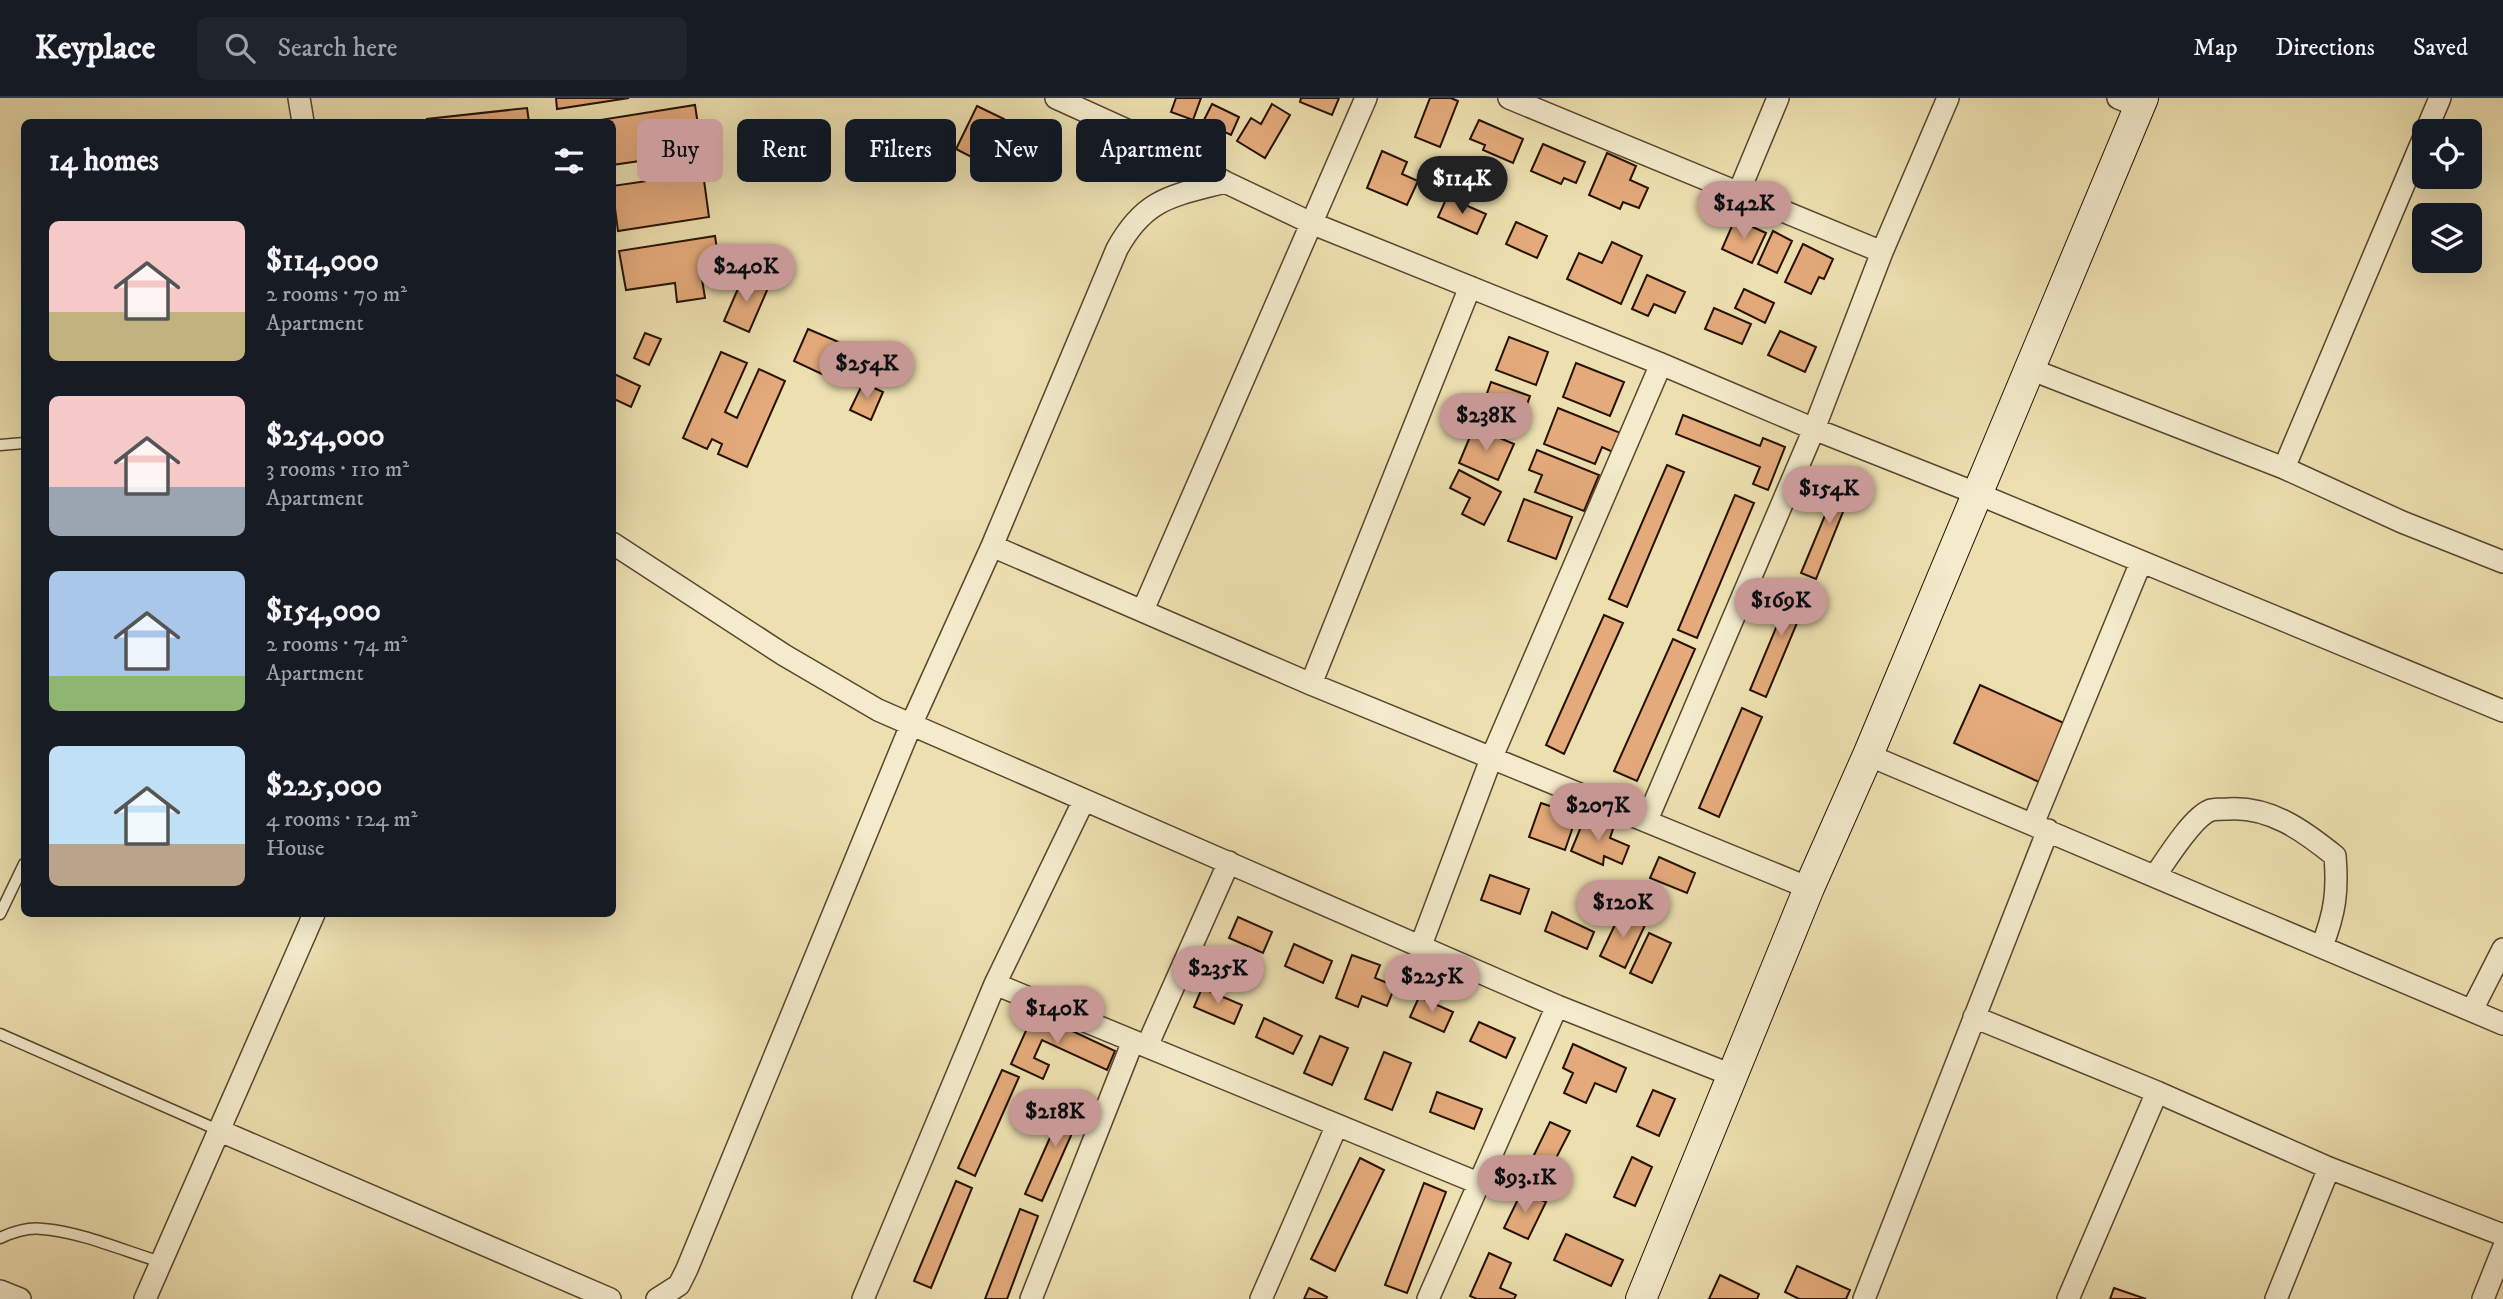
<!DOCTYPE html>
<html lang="en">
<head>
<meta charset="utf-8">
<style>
  body { margin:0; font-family:"IM FELL DW Pica",serif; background:#20242c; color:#f1f3f6; height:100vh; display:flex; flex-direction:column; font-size:26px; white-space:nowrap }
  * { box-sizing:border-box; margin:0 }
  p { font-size:23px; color:#9ea1a6 }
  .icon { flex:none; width:38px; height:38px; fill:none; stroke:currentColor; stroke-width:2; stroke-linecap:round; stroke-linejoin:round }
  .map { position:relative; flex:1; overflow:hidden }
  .side { position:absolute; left:21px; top:21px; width:595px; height:798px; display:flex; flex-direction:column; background:#171b24; border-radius:10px; box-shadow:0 7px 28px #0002 }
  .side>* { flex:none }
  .top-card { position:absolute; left:637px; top:21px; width:665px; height:63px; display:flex; gap:14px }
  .tools { position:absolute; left:2412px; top:21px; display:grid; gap:14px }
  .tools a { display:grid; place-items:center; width:70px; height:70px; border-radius:10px; background:#171b24; box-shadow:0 7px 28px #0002; font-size:35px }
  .price { position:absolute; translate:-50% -60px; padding:0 16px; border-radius:24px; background:#c59692; color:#111; font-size:23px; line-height:46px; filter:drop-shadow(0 2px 4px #0008) }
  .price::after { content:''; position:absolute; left:50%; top:42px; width:21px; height:16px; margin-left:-10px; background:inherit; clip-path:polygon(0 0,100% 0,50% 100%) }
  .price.on { background:#222; color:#fff }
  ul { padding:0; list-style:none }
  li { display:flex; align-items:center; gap:21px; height:175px; padding:0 28px }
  li span { display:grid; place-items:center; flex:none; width:196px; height:140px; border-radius:10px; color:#555 }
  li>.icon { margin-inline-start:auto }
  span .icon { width:84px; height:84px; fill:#fffc; stroke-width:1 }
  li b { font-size:30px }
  h2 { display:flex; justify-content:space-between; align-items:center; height:84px; padding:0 28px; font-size:30px }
  .chip { padding:0 24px; border-radius:10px; background:#171b24; box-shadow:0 7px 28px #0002; font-size:24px; line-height:63px }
  .chip.on { background:#c59692; color:#111 }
  header { display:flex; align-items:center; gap:42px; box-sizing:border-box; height:98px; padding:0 35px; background:#171b24; border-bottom:2px solid #363941 }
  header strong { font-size:33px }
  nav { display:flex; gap:38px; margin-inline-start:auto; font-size:24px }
  .search { width:490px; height:63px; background:#20242c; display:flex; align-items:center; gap:18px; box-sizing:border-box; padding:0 24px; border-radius:10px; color:#9ea1a6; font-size:26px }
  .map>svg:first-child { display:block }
  .building { fill:#e4aa7b; stroke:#261103; stroke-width:2 }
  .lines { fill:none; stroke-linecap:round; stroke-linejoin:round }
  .lane-casing { stroke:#58452e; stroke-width:13 }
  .street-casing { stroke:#58452e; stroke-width:24 }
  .secondary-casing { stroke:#261103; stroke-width:32 }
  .lane { stroke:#f3ebcc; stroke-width:10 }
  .street { stroke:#f3ebcc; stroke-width:21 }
  .secondary { stroke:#f3ebcc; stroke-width:30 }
</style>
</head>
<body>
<header>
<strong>Keyplace</strong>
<div class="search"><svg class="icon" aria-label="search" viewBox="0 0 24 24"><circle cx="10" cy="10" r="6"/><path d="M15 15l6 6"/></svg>Search here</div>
<nav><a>Map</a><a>Directions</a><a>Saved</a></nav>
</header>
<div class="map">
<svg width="2503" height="1201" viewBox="0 0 2503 1201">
  <rect width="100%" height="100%" fill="#ede0b0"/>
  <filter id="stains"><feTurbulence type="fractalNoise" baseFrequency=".00286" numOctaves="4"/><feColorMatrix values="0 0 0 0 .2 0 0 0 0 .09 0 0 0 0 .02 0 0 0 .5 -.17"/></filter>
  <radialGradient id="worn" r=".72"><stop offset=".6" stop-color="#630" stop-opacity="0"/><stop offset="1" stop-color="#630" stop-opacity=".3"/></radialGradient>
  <path class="building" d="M556,0H629L557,11Z
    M1176,0H1201L1193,22L1171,14Z
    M1301,0H1339L1332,17L1300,4Z
    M1430,0H1451L1458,3L1440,49L1415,39Z
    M1212,6L1239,19L1231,37L1203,24Z
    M1272,6L1290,17L1265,60L1237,43L1251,20L1261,26Z
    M695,7L702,54L612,67V24H600V22Z
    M977,8L1004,21L983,65L956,51Z
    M527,10L529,24H427V21Z
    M1479,22L1523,41L1513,65L1483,52L1485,47L1470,41Z
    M1543,46L1585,64L1576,85L1564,80L1561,86L1531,73Z
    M1382,53L1407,64L1402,76L1418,83L1407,107L1367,90Z
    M1607,55L1636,68L1630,82L1648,90L1639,110L1623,104L1620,111L1589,97Z
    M703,75L709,119L618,133L612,88Z
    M1447,99L1486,116L1477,136L1438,119Z
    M1735,121L1766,135L1752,165L1722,151Z
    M1516,124L1547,138L1537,160L1506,146Z
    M1773,133L1792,143L1777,175L1758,166Z
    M715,138L721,178L702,181L705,200L677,204L675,185L626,192L619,153Z
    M1612,144L1642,158L1621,206L1567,181L1579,155L1602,165Z
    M1803,146L1833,161L1824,181L1819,179L1811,196L1785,184Z
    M1647,177L1685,194L1675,215L1654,206L1648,218L1632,211Z
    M743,179L768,190L749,234L724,223Z
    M1744,191L1774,205L1765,225L1735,210Z
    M1714,210L1751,226L1742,246L1705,231Z
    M808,231L841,245L826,278L794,263Z
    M1780,233L1816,249L1805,274L1768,257Z
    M645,235L661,241L649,267L634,260Z
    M1509,239L1548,254L1536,287L1496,272Z
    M721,254L747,265L725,314L737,320L759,271L785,283L747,369L718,356L722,346L712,341L707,351L683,340Z
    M1576,265L1624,284L1610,318L1563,299Z
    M612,275L640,288L631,309L612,300Z
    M1491,284L1530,298L1517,335L1478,321Z
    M863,285L883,294L871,322L850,312Z
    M1558,310L1623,336L1615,355L1602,349L1595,366L1544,346Z
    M1683,317L1760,348L1763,340L1785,349L1768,392L1753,386L1760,369L1676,336Z
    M1474,329L1514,346L1498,382L1459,365Z
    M1537,352L1599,377L1584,413L1535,394L1542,377L1529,372Z
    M1667,367L1684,374L1627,509L1609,501Z
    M1459,372L1501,394L1484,427L1462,416L1470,400L1450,390Z
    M1843,374L1857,379L1816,481L1801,475Z
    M1735,397L1754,405L1697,540L1678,532Z
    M1524,401L1572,419L1556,461L1508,443Z
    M1796,482L1812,489L1766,599L1750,592Z
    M1604,517L1623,525L1564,656L1546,647Z
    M1673,541L1695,551L1637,683L1614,673Z
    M1980,587L2066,626L2039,684L1954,645Z
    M1742,610L1762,619L1719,719L1699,710Z
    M1541,705L1577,717L1565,752L1529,739Z
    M1585,719L1613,731L1610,740L1629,748L1622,766L1604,758L1603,767L1571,753Z
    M1659,759L1695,775L1687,795L1650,780Z
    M1490,777L1529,791L1520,816L1481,802Z
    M1552,814L1594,834L1587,851L1545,833Z
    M1621,814L1646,825L1625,870L1600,858Z
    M1238,819L1272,834L1263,855L1229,840Z
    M1649,835L1671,845L1652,885L1630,875Z
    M1294,846L1332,863L1323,885L1285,868Z
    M1352,857L1380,867L1375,880L1395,888L1387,908L1362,898L1358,909L1336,900Z
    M1202,890L1242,907L1234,926L1194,909Z
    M1419,899L1453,914L1444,934L1410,919Z
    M1034,915L1115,953L1107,972L1042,942L1034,960L1049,967L1043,981L1011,966Z
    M1264,920L1302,938L1293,956L1256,939Z
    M1479,924L1515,940L1506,960L1470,943Z
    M1320,938L1348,950L1332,987L1304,975Z
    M1573,946L1626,970L1616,994L1595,985L1586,1005L1564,995L1573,975L1563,970Z
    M1384,954L1411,965L1392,1012L1365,1001Z
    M1002,972L1019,979L975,1078L958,1070Z
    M1653,992L1675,1001L1659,1038L1637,1028Z
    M1437,994L1482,1011L1474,1031L1430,1014Z
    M1068,999L1085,1006L1042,1103L1025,1096Z
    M1550,1024L1570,1033L1552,1068L1533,1059Z
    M1632,1059L1652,1069L1635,1108L1614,1099Z
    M1360,1060L1384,1072L1335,1173L1311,1161Z
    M956,1083L972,1090L931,1190L914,1183Z
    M1424,1085L1446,1094L1407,1195L1385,1187Z
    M1522,1093L1546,1104L1528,1141L1504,1130Z
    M1020,1111L1038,1118L1007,1201H985Z
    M1566,1136L1623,1162L1611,1188L1554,1162Z
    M1489,1155L1511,1165L1500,1190L1516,1197L1514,1201H1477L1470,1198Z
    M1797,1168L1850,1192L1846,1201H1799L1785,1194Z
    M1720,1177L1759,1196L1757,1201H1709Z
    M1309,1190L1327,1199L1326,1201H1304Z
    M2114,1190L2146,1201H2110Z"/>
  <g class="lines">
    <defs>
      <path id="lane" d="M0,347L24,345
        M0,816L24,766
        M0,936L218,1032
        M0,1140C13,1134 29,1129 43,1131C81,1134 124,1153 161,1164"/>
      <path id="street" d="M299,0L303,24
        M1056,0L1162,48L1225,84L1311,125L1661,266L1814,331L1978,396L2503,613
        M1509,0L1882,154
        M2118,0L2140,9
        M2426,33L2440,0
        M1738,96L1778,0
        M2030,271L2284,370L2402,424L2503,464
        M2284,370L2424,39
        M612,445L784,557L878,612L1557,908L1734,978
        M992,448L1311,586L1809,790
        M1143,512L1366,0
        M1311,586L1470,189
        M1868,657L2503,926
        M1647,722L1814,331L1882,154L1948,0
        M2033,726L2141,464
        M2155,778C2166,762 2193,718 2211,712C2216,711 2223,711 2228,711C2270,708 2304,733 2335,758C2338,793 2335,815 2322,848
        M1421,847L1491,661L1661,266
        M995,886L1478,1085
        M2472,912L2503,851
        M1974,919L2157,994L2329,1070L2503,1137
        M1147,948L1229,764
        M218,1032L610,1201
        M0,1193L20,1201
        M145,1201L314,816
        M657,1201L679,1187L687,1171L911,627L992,448L1117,151C1145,100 1172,98 1225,84
        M863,1201L995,886L1084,702
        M1031,1201L1133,943
        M1261,1201L1337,1027
        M1428,1201L1557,908
        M1864,1201L2048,732
        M2068,1201L2157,994
        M2276,1201L2329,1070
        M2483,1201L2503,1151"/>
      <path id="secondary" d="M1641,1201L1809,790L1868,657L2143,0"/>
    </defs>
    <use href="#lane" class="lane-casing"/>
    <use href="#street" class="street-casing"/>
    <use href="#secondary" class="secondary-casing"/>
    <use href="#lane" class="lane"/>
    <use href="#street" class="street"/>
    <use href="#secondary" class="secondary"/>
  </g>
  <rect width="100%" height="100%" filter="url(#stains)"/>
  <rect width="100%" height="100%" fill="url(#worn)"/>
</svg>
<div class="tools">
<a><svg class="icon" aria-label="locate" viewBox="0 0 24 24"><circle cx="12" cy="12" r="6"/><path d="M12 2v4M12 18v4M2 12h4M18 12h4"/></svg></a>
<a><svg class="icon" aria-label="layers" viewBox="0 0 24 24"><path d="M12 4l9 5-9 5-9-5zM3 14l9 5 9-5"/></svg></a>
</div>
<b class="price on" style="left:1462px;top:118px">$114K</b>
<b class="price" style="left:1744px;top:143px">$142K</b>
<b class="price" style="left:746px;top:206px">$240K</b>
<b class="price" style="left:867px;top:303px">$254K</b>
<b class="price" style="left:1486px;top:355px">$238K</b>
<b class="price" style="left:1829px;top:428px">$154K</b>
<b class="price" style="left:1781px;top:540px">$169K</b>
<b class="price" style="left:1598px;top:745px">$207K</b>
<b class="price" style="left:1623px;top:842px">$120K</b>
<b class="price" style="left:1218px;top:908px">$235K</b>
<b class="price" style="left:1432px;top:916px">$225K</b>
<b class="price" style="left:1057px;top:948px">$140K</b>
<b class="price" style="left:1055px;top:1051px">$218K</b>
<b class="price" style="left:1525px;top:1117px">$93.1K</b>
<div class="top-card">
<a class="chip on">Buy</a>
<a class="chip">Rent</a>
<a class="chip">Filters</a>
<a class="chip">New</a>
<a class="chip">Apartment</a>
</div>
<section class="side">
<h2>14 homes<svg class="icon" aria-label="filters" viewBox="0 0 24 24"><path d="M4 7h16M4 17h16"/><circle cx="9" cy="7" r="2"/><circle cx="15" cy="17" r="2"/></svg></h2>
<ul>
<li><span style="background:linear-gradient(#f6c9c9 65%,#c2b280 0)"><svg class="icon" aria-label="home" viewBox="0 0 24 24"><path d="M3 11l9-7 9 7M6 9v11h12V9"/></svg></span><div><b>$114,000</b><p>2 rooms · 70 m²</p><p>Apartment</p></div></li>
<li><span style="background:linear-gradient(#f6c9c9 65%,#9aa5b1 0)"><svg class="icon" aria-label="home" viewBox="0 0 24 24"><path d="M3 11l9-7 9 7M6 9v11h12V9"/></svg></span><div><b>$254,000</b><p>3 rooms · 110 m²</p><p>Apartment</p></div></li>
<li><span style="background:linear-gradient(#a9c7e8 75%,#8fb573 0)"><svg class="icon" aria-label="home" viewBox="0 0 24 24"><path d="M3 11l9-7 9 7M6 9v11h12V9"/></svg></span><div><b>$154,000</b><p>2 rooms · 74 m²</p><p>Apartment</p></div></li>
<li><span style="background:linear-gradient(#bfe0f5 70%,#b9a48a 0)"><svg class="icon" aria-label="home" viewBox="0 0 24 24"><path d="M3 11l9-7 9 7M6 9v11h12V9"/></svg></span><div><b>$225,000</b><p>4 rooms · 124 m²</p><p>House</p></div></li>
</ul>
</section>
</div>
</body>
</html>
